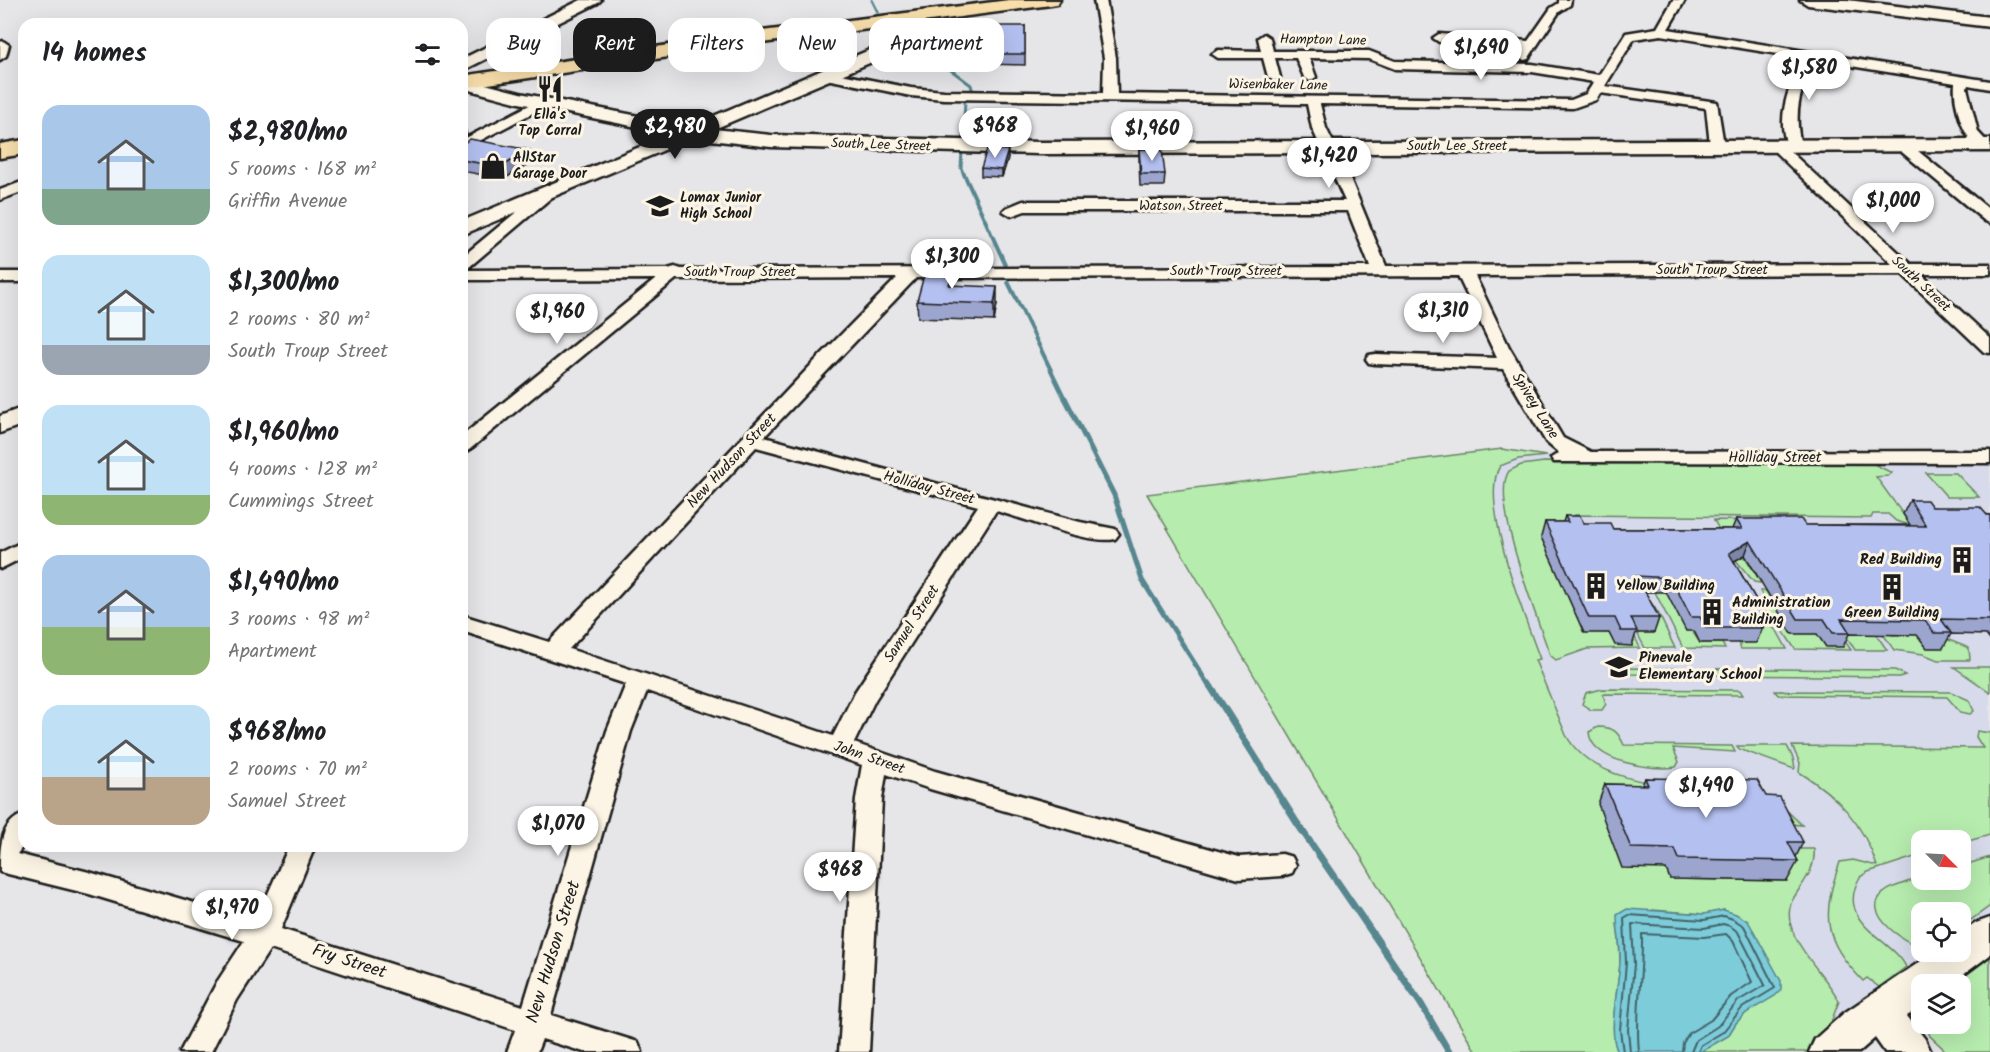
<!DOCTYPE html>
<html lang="en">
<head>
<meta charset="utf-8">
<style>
  body { margin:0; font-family:Kalam,sans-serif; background:#f6f6f6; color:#202124; height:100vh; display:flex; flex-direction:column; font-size:22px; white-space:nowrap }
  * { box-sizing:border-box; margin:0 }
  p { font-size:20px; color:#757577 }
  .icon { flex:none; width:33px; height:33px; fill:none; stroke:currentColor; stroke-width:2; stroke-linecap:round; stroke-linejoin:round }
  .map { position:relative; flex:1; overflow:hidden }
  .sheet { position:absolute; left:18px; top:18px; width:450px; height:834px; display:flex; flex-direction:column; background:#fff; border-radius:18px; box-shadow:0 6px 24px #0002 }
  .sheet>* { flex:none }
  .top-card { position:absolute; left:486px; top:18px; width:570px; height:54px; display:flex; gap:12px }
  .needle { width:39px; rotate:114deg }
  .controls { position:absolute; left:1911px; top:830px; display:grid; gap:12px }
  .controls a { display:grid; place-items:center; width:60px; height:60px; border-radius:12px; background:#fff; box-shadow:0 6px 24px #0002; font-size:30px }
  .price { position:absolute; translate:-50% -51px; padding:0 14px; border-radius:21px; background:#fff; color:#222; font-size:20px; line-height:39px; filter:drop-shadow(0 2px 3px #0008) }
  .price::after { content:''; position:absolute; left:50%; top:36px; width:18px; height:14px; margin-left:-9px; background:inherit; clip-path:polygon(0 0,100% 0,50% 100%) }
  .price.on { background:#1c1c1c; color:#fff }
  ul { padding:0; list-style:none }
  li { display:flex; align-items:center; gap:18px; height:150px; padding:0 24px }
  li span { display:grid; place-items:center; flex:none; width:168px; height:120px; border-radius:18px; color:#555 }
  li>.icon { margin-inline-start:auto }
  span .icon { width:72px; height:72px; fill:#fffc; stroke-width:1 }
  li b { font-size:26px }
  h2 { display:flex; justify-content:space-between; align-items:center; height:72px; padding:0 24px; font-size:26px }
  .tag { padding:0 21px; border-radius:18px; background:#fff; box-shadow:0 6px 24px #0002; font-size:21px; line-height:54px }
  .tag.on { background:#1c1c1c; color:#fff }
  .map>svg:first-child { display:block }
  .built { fill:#d7daea; fill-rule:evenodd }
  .green { fill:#b6ecae; stroke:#698465; stroke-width:1.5 }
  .water { fill:#7dccda; stroke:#56868e; stroke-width:1.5 }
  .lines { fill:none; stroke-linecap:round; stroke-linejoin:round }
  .shore { stroke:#436268; stroke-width:2 }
  .stream-far3 { stroke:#56868e; stroke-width:3 }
  .stream-far2 { stroke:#56868e; stroke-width:4 }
  .stream-far1 { stroke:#56868e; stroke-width:5 }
  .stream { stroke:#56868e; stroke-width:7 }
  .street-casing { stroke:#1c1c1c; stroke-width:5 }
  .secondary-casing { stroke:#1c1c1c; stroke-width:5 }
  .primary-casing { stroke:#1c1c1c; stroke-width:5 }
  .street { fill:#fcf5e5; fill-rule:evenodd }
  .secondary { fill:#fcf5e5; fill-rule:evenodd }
  .primary { fill:#f8deab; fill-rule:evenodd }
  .wall { fill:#9ba5ce; stroke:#1c1c1c; stroke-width:1.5 }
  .shaded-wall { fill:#7e86a8; stroke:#1c1c1c; stroke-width:1.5 }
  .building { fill:#b4c0f0; stroke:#1c1c1c; stroke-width:1.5 }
  .labels { text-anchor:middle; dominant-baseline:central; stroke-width:6; stroke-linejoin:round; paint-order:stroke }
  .far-street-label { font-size:14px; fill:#1c1c1c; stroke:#fcf5e5 }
  .far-poi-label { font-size:14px; font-weight:bold; fill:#1c1c1c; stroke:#fcf5e5; text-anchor:start }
  .street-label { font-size:15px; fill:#1c1c1c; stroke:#fcf5e5 }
  .poi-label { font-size:15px; font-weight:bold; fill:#1c1c1c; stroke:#fcf5e5; text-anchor:start }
  .near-street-label { font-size:18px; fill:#1c1c1c; stroke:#fcf5e5 }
</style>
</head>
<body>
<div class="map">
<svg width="1990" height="1052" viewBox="0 0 1990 1052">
  <rect width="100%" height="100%" fill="#e6e5e8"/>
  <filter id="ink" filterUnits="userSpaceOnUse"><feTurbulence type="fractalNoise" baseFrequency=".0167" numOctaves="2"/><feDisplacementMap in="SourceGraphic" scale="12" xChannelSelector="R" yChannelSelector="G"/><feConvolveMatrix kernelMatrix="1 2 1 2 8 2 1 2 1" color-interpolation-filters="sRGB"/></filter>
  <g filter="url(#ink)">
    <path class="built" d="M1502,449L1561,458L1568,462L1990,465V917L1961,939L1960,912H1922V951H1944L1820,1052H1476L1147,494ZM1922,840H1960V879H1922Z"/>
    <path class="green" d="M1502,449L1546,456L1518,459L1500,466C1478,501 1526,620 1540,659L1535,660L1566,735C1594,787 1679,786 1730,791C1741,793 1756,792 1766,796C1780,802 1791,815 1802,825L1774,823L1666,869L1670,879L1786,881L1787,849H1814C1816,870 1803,882 1793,899C1775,933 1826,973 1839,1001L1820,1052H1700L1728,1036L1736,1023L1746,1013L1759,1004L1780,981L1753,930L1724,910L1704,914L1653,910L1617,924C1619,937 1620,949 1620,962C1619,985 1607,1033 1618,1052H1476L1147,494Z
      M1544,462L1874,464L1892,473L1888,476L1876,477L1913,528H1908L1907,524L1896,521L1888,514H1873L1871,518L1575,515L1541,537L1584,632L1609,633L1616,645H1631L1633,633L1640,648L1587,649L1556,660L1550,655C1539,622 1489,499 1509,471L1521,465Z
      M1926,473H1956L1979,497H1947Z
      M1714,520L1766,521L1731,534L1761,583L1754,582L1734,558Z
      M1654,590L1666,592L1700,643H1722L1725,649L1683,648Z
      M1760,591H1766L1792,633L1840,634L1851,650L1795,649L1783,631L1765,610L1764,599Z
      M1648,599C1661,613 1666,631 1675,648H1645L1637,633L1653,632Z
      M1876,613L1892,635L1934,634L1969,648L1970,660H1938L1923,654L1894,650L1872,618Z
      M1759,616L1777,631L1787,649H1741L1738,643L1750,633H1761Z
      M1865,618L1887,650H1855L1845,634Z
      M1954,667H1990V692Z
      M1616,668L1895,670L1905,675L1899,677L1622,674L1615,672Z
      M1602,689L1740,690L1743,695L1603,694L1606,704L1602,710H1591L1582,704L1586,693Z
      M1775,691L1951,692L1969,700L1974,711L1970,714L1960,712L1947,697L1778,695Z
      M1598,727C1614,727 1618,732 1624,745L1732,746L1735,752L1673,748L1679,762L1676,767C1653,771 1591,762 1589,732Z
      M1977,731L1990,733V835L1961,843L1960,840H1922L1921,855L1868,872L1860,877C1833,924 1894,939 1906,967L1879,987L1867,978L1863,981C1823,940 1821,916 1840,862L1853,860L1877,866C1863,823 1838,796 1799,772L1800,763L1792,746L1983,748L1976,737Z
      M1737,746H1787L1793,758L1795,768L1794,769L1739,749Z
      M1990,857V906L1961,927L1960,912H1922L1921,940L1915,938L1914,945C1885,930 1853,899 1902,884C1907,882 1914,879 1920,879C1931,877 1948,879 1960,879L1961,866Z
      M1990,953V1052H1947L1930,1036L1925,1023H1960V984H1948Z"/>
    <path class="water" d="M1627,909L1704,914L1724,910L1736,914L1748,921L1781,981V990L1775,996L1746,1013L1736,1023L1728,1036L1700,1052H1618C1607,1033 1619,985 1620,962C1621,946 1617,931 1617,915Z"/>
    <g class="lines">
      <path class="shore" d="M1623,1052L1620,1030L1626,963L1624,918L1629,915L1704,920L1724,916L1733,919L1744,926L1775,988L1742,1008L1723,1032L1701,1045L1698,1052
        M1630,1052L1628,1030L1634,964L1632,924L1704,928L1723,924L1730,926L1738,932L1765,985L1738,1001L1718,1026L1696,1040L1691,1052
        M1639,1052C1635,1013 1643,974 1642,934L1704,937L1726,934L1733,941L1752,982L1731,996L1711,1020L1689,1033L1683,1043L1682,1052"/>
      <path class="stream-far3" d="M872,0L878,12
        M916,44L971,85L973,92
        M963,143L965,99
        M962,151L961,168L964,175"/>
      <path class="stream-far2" d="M964,174L1005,264
        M1008,282L1065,399"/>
      <path class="stream-far1" d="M1065,398L1114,495L1142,580L1209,686"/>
      <path class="stream" d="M1209,684L1297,823L1421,1004L1449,1052"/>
      <defs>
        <path id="street" d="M1094,0H1106L1116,58L1117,94L1571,100L1586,94L1594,82L1532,72L1395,69L1369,59L1309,58L1316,77L1310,81L1304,77L1296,58H1275L1280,77L1274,81L1268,77L1263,58H1218L1212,54L1218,50L1261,51L1258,38L1264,34L1270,38L1273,51H1369L1395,61L1532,64L1599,75L1626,33L1657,28L1673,0H1685L1668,29L1990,81V89L1968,85L1967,88L1978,132L1990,145L1983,149C1963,144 1953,101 1955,83L1814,60C1800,91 1793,111 1801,145L1799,148H1789C1774,121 1790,84 1802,58L1661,35L1634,39L1605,86L1717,102L1724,145L1722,148H1712L1710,145L1706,108L1600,93L1596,100L1573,108L1320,104L1326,128L1347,171L1386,266L1892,264L1768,145L1770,142H1780L1911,264H1990V274H1921L1990,338V353L1984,352L1902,274L1475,276L1509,347L1563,438L1591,452L1990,451V463L1554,462L1551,458L1559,453L1546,442L1503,369L1375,364L1369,363L1366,359L1369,355L1375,354L1497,358L1458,276L916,278L764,437L1080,522L1115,529L1119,534L1115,539C1090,545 1024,518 996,511L875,700L854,743L935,771L1239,857L1282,854L1292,857L1296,865L1292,873L1282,876L1239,879L930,789L886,774L882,799L869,1052H839L856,799L862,765L647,691L631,731L551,1015L638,1042L642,1052H584L542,1039L537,1052H507L515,1030L270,949L237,1000L211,1052H180L217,982L244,941L89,894L0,872C0,848 0,822 24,814V845L17,854L89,872L256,921L289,846H315L281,929L523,1006L607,731L626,684L462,631V615L549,642L815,361L897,278L676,279L469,450L462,452V436L656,279L462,280V270L668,269L675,267L681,269L1370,267L1348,211H1025L1011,216L1003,211L1006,208L1023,201H1345L1312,128L1307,104L944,99L911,96L826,79L820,75L826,71L911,88L944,91L1103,93L1104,58ZM756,447L978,506L855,692L833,736L569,649Z
          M1559,0H1571L1570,5L1559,12L1528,59L1524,60L1518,56L1523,48L1439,42L1433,38L1439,34L1528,41L1551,8L1559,3Z
          M3,41L9,45L6,56L0,60V42Z
          M543,98L548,99L550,102L548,105L462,150V140Z
          M1902,141L1907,142L1990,210V223L1985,221L1897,148L1895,145L1897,142Z
          M24,181V191L0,200V190Z
          M548,189L555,193L553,196L468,268L462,270V257L543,190Z
          M0,272H24V282H0Z
          M24,541V557L0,569V553Z"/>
        <path id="secondary" d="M581,0H601L598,3L462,71V59Z
          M1800,0H1847L1990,17V27L1808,5Z
          M911,13L917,15L922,26L919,37L879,59L714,129L771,135L1039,142L1990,139V151L1039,154L771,147L693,138L462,235V221L671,134L519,103L462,88V78L520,93L690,126L867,51L905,32L903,18Z
          M24,407V424L0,433V416Z
          M1990,918V955L1951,984H1922V1006L1907,1016L1925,1039L1931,1052H1885L1875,1038L1859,1052H1809L1815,1039L1844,1013L1936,951H1960V934L1976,923Z"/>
        <path id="primary" d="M1009,0H1060L1057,4L1051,5L762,43L462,88V76L762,31Z
          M24,140V154L0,158V144Z"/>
      </defs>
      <use href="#street" class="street-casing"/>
      <use href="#secondary" class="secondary-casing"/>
      <use href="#primary" class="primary-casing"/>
      <use href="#street" class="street"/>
      <use href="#secondary" class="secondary"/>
      <use href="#primary" class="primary"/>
    </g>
    <path class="wall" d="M1025,26V65L983,64V54Z
      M462,144L531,162L504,179L462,171Z
      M1139,149L1165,174L1164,186H1140L1139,161Z
      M1008,158L1002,177L981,176V168Z
      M954,285L997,304L994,321L918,318L917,301Z
      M1910,500L1932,507L1990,515V640L1986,635L1951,634L1943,648H1927L1917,635L1849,634L1843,647H1826L1817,634H1792L1745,555L1734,561L1767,619L1756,643H1700L1694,631H1686L1666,592H1645L1659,618L1654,633H1636L1632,646L1615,645L1609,633H1584L1541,537L1545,522H1563L1565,516L1584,523L1613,529H1732L1736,519L1805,525H1910L1903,514Z
      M1645,778L1766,796L1803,842L1796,857L1798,861L1787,881L1670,879L1666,869L1622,868L1598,804L1605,784L1642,785Z"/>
    <path class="shaded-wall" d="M462,124H464L467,135L462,136Z
      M529,150L531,162L504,179L501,167Z
      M1008,150V158L1002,177V170Z
      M953,269L954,286L949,285Z
      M997,287V304L994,321V304Z
      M1750,541L1745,555L1724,567L1729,553Z"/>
    <path class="building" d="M985,26H1025V54H983Z
      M462,114L464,124H462Z
      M470,139L529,150L501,167L462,160V144Z
      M987,149L1008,150L1002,170L981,168Z
      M1139,149L1162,150L1165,174H1141Z
      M926,268L953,269L949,285L997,287L994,304L917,301Z
      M1910,500H1927L1932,507H1980L1987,515H1990V620L1941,619L1951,633H1934L1925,620L1841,619L1850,633H1833L1824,619H1798L1750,541L1729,553L1767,619L1756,618L1762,628H1706L1700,617H1691L1671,578L1637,576L1659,618H1631L1637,631H1621L1615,618H1589L1545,522H1568L1565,516H1580L1584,523H1610L1613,529H1742L1736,519H1801L1805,525L1926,526Z
      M1645,778L1757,780L1766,796L1780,797L1803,842H1788L1798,861L1679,859L1675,849L1631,848L1605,784L1648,785Z"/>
  </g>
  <defs>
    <symbol id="restaurant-bare" viewBox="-9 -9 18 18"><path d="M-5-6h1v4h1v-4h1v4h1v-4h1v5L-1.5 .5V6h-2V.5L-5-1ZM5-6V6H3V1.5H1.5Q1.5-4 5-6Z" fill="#1c1c1c" stroke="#fcf5e5" stroke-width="2.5" paint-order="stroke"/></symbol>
    <symbol id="shop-bare" viewBox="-9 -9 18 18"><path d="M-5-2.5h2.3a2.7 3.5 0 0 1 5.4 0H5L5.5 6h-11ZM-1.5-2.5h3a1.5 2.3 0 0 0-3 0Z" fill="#1c1c1c" stroke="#fcf5e5" stroke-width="2.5" paint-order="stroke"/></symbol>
    <symbol id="school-bare" viewBox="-9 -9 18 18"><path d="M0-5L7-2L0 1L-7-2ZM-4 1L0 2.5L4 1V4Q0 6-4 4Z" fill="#1c1c1c" stroke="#fcf5e5" stroke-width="2.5" paint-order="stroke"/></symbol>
    <symbol id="building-bare" viewBox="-9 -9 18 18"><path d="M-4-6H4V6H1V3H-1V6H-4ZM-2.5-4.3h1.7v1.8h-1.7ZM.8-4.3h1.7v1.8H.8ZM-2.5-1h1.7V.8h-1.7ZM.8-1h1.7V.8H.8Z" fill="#1c1c1c" stroke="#fcf5e5" stroke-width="2.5" paint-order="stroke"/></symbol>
  </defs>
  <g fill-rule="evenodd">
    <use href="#restaurant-bare" x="531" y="70" width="38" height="38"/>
    <use href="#shop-bare" x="474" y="147" width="38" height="38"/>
    <use href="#school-bare" x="641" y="187" width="38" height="38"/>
    <use href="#building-bare" x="1943" y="541" width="38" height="38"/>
    <use href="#building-bare" x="1577" y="567" width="38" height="38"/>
    <use href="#building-bare" x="1873" y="568" width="38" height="38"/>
    <use href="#building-bare" x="1693" y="593" width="38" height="38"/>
    <use href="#school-bare" x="1600" y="648" width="38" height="38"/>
  </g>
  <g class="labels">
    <g class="far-street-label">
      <text transform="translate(1323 40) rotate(1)">Hampton Lane</text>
      <text transform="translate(1278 85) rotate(1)">Wisenbaker Lane</text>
      <text transform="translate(881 145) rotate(2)">South Lee Street</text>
      <text x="1457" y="146">South Lee Street</text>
      <text x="1181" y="206">Watson Street</text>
      <text x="1712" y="270">South Troup Street</text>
      <text x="1226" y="271">South Troup Street</text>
      <text x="740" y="272">South Troup Street</text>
      <text transform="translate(1921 284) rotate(43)">South Street</text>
    </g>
    <g class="far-poi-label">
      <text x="550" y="115" text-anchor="middle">Ella's<tspan x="550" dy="16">Top Corral</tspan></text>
      <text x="513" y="158">AllStar<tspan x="513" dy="16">Garage Door</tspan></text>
      <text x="680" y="198">Lomax Junior<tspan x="680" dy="16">High School</tspan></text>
    </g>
    <g class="street-label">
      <text transform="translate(1535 406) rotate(58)">Spivey Lane</text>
      <text x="1775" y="458">Holliday Street</text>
      <text transform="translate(732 461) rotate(-47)">New Hudson Street</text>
      <text transform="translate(929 488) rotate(15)">Holliday Street</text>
      <text transform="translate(912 624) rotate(-57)">Samuel Street</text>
      <text transform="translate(869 758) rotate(19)">John Street</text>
    </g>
    <g class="poi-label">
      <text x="1942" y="560" text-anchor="end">Red Building</text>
      <text x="1616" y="586">Yellow Building</text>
      <text x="1732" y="603">Administration<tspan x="1732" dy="17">Building</tspan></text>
      <text x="1892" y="613" text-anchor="middle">Green Building</text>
      <text x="1639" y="658">Pinevale<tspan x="1639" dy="17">Elementary School</tspan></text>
    </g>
    <g class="near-street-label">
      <text transform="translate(554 952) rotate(-73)">New Hudson Street</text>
      <text transform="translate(349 962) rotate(18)">Fry Street</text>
    </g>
  </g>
</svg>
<div class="controls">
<a><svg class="needle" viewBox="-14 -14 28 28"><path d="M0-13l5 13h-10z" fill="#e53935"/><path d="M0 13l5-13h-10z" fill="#757577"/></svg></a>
<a><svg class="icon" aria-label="locate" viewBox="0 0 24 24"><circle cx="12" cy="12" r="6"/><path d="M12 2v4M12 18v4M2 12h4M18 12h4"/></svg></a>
<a><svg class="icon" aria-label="layers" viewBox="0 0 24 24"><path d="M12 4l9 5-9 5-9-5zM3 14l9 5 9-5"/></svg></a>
</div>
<b class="price" style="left:1481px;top:81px">$1,690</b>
<b class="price" style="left:1809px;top:101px">$1,580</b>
<b class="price" style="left:995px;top:159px">$968</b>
<b class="price on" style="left:675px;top:160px">$2,980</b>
<b class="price" style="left:1152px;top:162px">$1,960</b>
<b class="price" style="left:1329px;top:189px">$1,420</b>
<b class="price" style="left:1893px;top:234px">$1,000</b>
<b class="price" style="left:952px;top:290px">$1,300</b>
<b class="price" style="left:1443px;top:344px">$1,310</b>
<b class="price" style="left:557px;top:345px">$1,960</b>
<b class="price" style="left:1706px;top:819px">$1,490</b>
<b class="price" style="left:558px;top:857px">$1,070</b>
<b class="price" style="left:840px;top:903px">$968</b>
<b class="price" style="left:232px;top:941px">$1,970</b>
<div class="top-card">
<a class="tag">Buy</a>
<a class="tag on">Rent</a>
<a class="tag">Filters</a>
<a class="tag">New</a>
<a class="tag">Apartment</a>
</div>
<section class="sheet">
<h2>14 homes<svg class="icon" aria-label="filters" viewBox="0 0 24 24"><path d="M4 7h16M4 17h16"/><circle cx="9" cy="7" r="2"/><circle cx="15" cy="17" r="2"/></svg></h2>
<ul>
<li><span style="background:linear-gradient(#a9c7e8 70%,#7fa58c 0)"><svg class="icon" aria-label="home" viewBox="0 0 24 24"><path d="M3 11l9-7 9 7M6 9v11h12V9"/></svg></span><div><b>$2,980/mo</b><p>5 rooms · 168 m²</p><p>Griffin Avenue</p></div></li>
<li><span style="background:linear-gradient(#bfe0f5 75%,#9aa5b1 0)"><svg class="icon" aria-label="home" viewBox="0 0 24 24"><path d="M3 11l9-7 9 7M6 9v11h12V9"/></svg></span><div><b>$1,300/mo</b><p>2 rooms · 80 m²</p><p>South Troup Street</p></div></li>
<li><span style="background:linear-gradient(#bfe0f5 75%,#8fb573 0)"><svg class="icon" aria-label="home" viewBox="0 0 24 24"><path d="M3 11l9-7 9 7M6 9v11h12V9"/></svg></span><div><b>$1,960/mo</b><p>4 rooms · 128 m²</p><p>Cummings Street</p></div></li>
<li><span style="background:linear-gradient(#a9c7e8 60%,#8fb573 0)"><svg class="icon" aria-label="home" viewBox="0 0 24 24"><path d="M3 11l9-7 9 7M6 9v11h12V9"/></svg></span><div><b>$1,490/mo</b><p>3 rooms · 98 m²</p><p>Apartment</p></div></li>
<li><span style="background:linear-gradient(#bfe0f5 60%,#b9a48a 0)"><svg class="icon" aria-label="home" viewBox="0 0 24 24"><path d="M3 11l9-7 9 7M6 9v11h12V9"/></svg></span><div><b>$968/mo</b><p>2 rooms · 70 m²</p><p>Samuel Street</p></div></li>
</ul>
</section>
</div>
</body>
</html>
